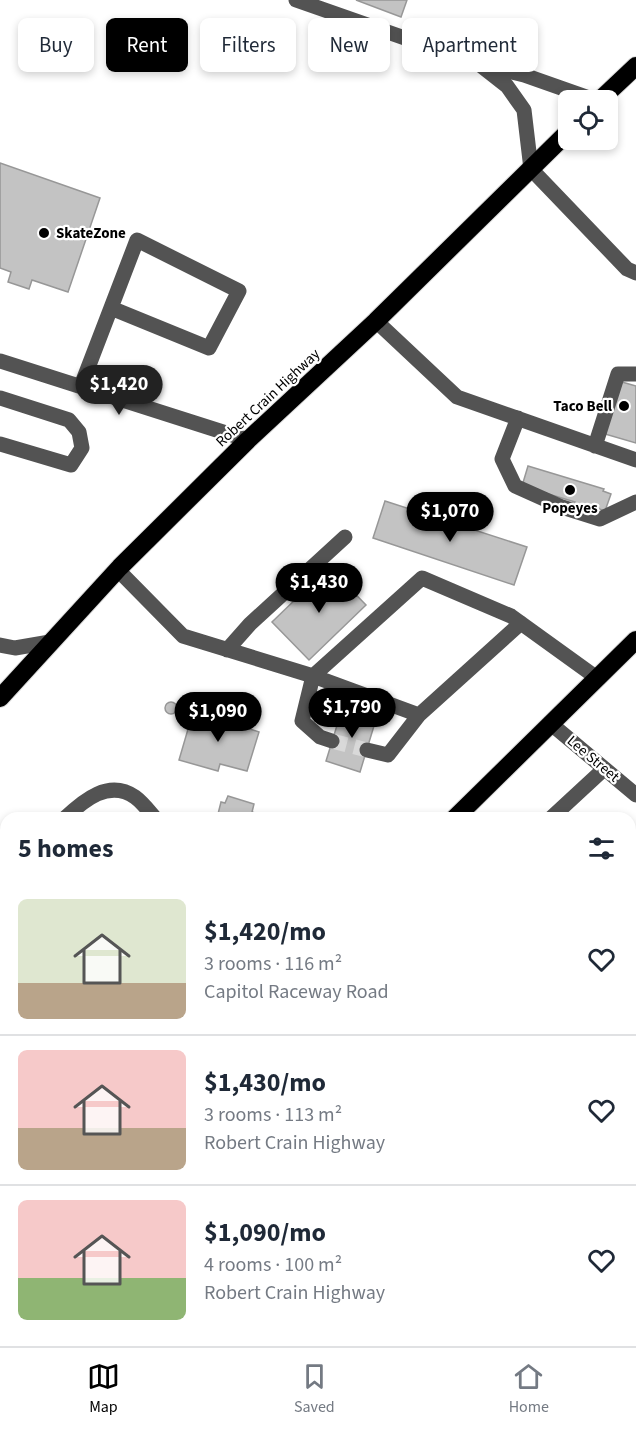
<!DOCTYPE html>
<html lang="en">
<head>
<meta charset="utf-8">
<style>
  body { margin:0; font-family:"Source Sans 3",sans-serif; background:#f6f6f7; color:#1f2937; height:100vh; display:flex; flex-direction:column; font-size:22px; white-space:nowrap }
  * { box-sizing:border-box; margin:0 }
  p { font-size:20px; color:#747a83 }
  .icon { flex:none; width:33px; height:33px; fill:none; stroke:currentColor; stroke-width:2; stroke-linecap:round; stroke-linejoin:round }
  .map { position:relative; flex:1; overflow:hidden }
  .drawer { position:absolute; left:0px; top:812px; width:636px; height:536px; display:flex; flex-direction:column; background:#fff; border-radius:18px 18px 0 0; box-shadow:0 3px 9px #0003 }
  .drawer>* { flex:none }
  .hud { position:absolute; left:18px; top:18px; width:600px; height:54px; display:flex; gap:12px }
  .buttons { position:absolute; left:558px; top:90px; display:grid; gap:12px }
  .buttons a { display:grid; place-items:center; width:60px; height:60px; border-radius:9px; background:#fff; box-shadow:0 3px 9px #0003; font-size:30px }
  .price { position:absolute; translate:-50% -51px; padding:0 14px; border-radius:21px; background:#000; color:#fff; font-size:20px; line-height:39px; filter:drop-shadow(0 2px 3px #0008) }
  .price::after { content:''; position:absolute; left:50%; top:36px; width:18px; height:14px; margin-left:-9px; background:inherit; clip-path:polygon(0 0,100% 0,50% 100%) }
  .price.current { background:#222; color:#fff }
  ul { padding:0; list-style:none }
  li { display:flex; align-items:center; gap:18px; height:150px; padding:0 18px }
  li+li { border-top:2px solid #e0e1e3 }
  li span { display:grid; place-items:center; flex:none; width:168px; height:120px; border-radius:9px; color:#555 }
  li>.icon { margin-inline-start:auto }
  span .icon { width:72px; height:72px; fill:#fffc; stroke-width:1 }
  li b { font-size:26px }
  h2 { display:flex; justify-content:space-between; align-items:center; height:72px; padding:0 18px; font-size:26px }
  .tag { padding:0 21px; border-radius:9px; background:#fff; box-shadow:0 3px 9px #0003; font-size:21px; line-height:54px }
  .tag.current { background:#000; color:#fff }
  .menu { display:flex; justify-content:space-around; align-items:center; height:84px; border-top:2px solid #e0e1e3; background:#fff; font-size:16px; color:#747a83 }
  .menu a { display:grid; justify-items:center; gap:3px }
  .menu .current { color:#000 }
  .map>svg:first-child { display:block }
  .building { fill:#c3c3c3; stroke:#979797; stroke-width:1.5 }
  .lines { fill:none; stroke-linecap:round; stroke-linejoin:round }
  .minor-tunnel { stroke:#d9d9d9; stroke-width:15; stroke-dasharray:15 8; stroke-linecap:butt }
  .highway-casing { stroke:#dbdbdb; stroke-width:20 }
  .minor { stroke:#535353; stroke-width:15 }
  .highway { stroke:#000; stroke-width:18 }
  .poi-dot { fill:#000; stroke:#fff; stroke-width:2 }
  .labels { text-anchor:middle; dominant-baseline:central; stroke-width:4.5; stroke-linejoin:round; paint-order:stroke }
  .poi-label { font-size:15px; font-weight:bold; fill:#000; stroke:#fff; text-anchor:start }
  .street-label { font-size:15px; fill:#000; stroke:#fff }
</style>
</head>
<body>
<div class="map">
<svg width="636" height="1346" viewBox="0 0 636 1346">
  <rect width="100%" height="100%" fill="#fff"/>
  <path class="building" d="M356,0H407L401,17Z
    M0,163L100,198L68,292L32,280L29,289L8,282L11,272L0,268Z
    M622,382L636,386V443L605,434Z
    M528,466L604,489L603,491L611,494L605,511L594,507L592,514L573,508L575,502L522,486Z
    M385,501L527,547L514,585L373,538Z
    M329,567L366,605L309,660L272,622Z
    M165 708a6 6 0 1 1 12 0a6 6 0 1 1-12 0Z
    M343,706L377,716L360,772L326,761Z
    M193,712L227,718L226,721L259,732L247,771L220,764L218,771L179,760Z
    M228,796L254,804L252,812L270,818H217L221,802L225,803Z
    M636,874V925L634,927L630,924V880Z
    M6,910V957L0,951V916Z
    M636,1031V1046L630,1051V1036Z
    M263,1341H336L331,1346H268Z"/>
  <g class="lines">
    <path class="minor-tunnel" d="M332,741L367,750"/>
    <defs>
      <path id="highway" d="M600,100L636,66
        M0,698L120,567L248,440L376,321L568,132
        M455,818L636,640
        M0,1264L6,1257"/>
    </defs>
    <use href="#highway" class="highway-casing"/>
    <path class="minor" d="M296,0L479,64
      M595,100L524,75L479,64L507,86L524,110L531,169L627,269L636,273
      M376,321L457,397L636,460
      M0,361L248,440
      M81,386L137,240L239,291L209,348L111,308
      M0,398L69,420L79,432L82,448L71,465L0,444
      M518,418L502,459L515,486L562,507L600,519L636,502
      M595,446L618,374H636
      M118,570L183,636L313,676L422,578L511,616L597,678
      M0,645L15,648L50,642
      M227,650L250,624L345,537
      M550,723L636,795
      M332,741L320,737L302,721L313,676L419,715L521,623
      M367,750L388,755L419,715
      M65,818C84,800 109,779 135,797C142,802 149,811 155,818
      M551,818L604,769
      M0,862L6,874
      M0,1059H6
      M0,1212L6,1217
      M73,1341L77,1346
      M161,1341L168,1346
      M49,1346L54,1341"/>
    <use href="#highway" class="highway"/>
  </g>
  <g class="poi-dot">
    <circle cx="44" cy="233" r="6"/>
    <circle cx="624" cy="406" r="6"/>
    <circle cx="570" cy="490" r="6"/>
  </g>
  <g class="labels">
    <g class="poi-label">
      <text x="56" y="233">SkateZone</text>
      <text x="612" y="406" text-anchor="end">Taco Bell</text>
      <text x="570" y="508" text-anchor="middle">Popeyes</text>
    </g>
    <g class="street-label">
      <text transform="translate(268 398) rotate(-43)">Robert Crain Highway</text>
      <text transform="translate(593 759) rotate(40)">Lee Street</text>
    </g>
  </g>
</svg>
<div class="buttons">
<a><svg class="icon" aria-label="locate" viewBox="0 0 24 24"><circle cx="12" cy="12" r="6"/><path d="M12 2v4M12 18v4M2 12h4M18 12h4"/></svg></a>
</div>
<b class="price current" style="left:119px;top:416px">$1,420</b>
<b class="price" style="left:450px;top:543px">$1,070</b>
<b class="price" style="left:319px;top:614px">$1,430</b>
<b class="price" style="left:352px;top:739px">$1,790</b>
<b class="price" style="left:218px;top:743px">$1,090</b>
<div class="hud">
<a class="tag">Buy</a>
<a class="tag current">Rent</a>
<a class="tag">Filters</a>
<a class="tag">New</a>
<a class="tag">Apartment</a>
</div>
<section class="drawer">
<h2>5 homes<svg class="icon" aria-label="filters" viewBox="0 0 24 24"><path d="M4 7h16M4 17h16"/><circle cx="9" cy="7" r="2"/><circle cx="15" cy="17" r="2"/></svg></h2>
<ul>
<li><span style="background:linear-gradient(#dfe7d0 70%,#b9a48a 0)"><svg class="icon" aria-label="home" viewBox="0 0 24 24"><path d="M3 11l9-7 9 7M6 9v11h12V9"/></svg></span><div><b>$1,420/mo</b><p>3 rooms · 116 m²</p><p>Capitol Raceway Road</p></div><svg class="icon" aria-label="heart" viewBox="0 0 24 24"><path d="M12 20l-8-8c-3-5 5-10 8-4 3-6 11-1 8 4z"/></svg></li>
<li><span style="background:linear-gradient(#f6c9c9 65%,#b9a48a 0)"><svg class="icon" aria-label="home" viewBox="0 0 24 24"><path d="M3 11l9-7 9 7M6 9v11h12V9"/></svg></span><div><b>$1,430/mo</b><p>3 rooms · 113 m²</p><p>Robert Crain Highway</p></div><svg class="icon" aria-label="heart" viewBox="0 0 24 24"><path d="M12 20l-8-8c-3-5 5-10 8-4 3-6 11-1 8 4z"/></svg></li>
<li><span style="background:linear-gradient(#f6c9c9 65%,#8fb573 0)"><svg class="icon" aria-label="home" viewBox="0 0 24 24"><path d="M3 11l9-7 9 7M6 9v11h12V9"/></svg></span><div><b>$1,090/mo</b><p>4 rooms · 100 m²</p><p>Robert Crain Highway</p></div><svg class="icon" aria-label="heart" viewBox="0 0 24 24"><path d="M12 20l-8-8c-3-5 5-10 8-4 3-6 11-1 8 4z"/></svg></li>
</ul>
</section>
</div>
<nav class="menu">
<a class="current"><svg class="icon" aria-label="map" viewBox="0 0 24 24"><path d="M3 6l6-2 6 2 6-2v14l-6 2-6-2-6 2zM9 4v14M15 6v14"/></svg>Map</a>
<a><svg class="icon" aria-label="saved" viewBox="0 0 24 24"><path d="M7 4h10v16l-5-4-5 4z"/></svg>Saved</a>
<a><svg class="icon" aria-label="home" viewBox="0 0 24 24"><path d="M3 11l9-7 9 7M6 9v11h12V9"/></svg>Home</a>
</nav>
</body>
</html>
